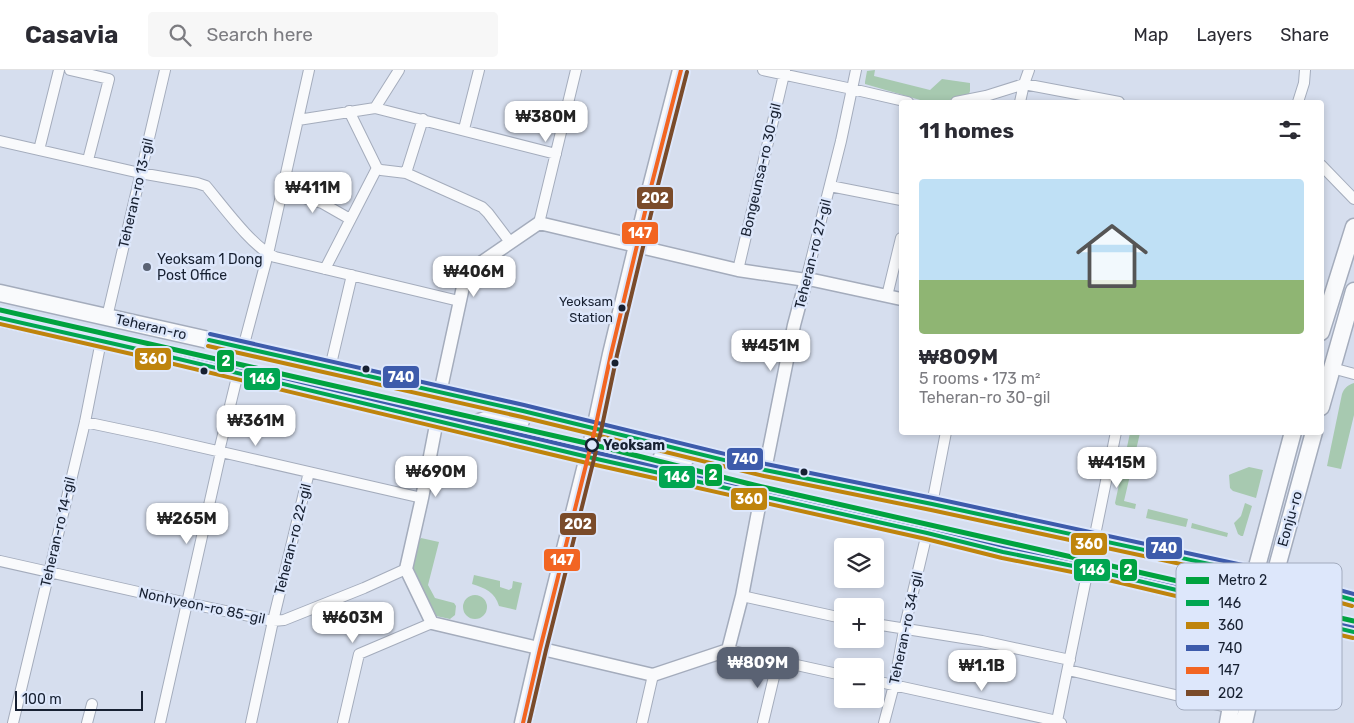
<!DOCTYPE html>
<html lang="en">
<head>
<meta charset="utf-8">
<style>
  body { margin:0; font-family:Rubik,sans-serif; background:#f7f7f7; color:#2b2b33; height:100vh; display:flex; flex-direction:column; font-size:19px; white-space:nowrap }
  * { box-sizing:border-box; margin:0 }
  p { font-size:16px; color:#7c7c81 }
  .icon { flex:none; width:28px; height:28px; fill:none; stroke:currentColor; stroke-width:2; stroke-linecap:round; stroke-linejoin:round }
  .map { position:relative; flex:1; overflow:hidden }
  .panel { position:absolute; left:899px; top:30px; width:425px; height:335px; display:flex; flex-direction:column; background:#fff; border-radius:5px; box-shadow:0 2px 8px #0003 }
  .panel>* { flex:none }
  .controls { position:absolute; left:834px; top:468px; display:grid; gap:10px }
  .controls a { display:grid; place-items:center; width:50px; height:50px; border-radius:5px; background:#fff; box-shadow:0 2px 8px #0003; font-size:25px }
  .scale { position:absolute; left:15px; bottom:12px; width:128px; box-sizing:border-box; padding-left:5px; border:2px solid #172031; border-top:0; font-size:14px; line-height:18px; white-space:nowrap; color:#172031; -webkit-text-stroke:4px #dde7fb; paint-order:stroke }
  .price { position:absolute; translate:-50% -42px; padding:0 11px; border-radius:10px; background:#fff; color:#222; font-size:16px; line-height:32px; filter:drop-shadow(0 1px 2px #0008) }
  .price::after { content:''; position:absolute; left:50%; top:30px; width:15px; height:11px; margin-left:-8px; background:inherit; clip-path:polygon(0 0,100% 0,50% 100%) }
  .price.active { background:#5a6273; color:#fff }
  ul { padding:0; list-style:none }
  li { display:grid; align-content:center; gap:10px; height:265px; padding:0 20px }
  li+li { border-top:1px solid #e1e1e2 }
  li span { display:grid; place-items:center; height:155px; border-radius:5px; color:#555 }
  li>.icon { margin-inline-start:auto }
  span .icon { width:90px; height:90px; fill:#fffc; stroke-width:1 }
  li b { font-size:21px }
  h2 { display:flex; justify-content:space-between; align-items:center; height:60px; padding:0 20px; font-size:21px }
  header { display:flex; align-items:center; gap:30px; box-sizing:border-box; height:70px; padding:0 25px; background:#fff; border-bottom:1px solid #e1e1e2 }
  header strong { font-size:24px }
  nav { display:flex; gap:28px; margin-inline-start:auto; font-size:18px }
  .search { width:350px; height:45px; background:#f7f7f7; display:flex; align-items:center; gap:12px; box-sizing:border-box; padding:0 18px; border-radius:5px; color:#7c7c81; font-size:19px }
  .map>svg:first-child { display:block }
  .green { fill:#a7c9b0 }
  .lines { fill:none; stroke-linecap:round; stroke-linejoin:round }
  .minor-casing { stroke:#a4acbc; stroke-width:12 }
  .tertiary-casing { stroke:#a4acbc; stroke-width:15 }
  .primary-casing { stroke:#a4acbc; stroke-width:19 }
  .minor { stroke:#f9fafc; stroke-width:10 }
  .tertiary { stroke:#f9fafc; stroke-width:12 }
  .primary { stroke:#f9fafc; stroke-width:16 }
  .bus-1-casing { stroke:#dde7fb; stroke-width:8 }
  .bus-2-casing { stroke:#dde7fb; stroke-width:8 }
  .bus-3-casing { stroke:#dde7fb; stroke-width:8 }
  .bus-4-casing { stroke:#dde7fb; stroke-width:8 }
  .bus-5-casing { stroke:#dde7fb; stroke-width:8 }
  .bus-1 { stroke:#00a651; stroke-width:4 }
  .bus-2 { stroke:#bf840c; stroke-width:4 }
  .bus-3 { stroke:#3d5bab; stroke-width:4 }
  .bus-4 { stroke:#f26522; stroke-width:4 }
  .bus-5 { stroke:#7a4b2a; stroke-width:4 }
  .metro-1-casing { stroke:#dde7fb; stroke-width:9 }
  .metro-1 { stroke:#00a23f; stroke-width:5 }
  .poi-dot { fill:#5a6273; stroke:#dde7fb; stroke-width:2 }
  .bus-dot { fill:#172031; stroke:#dde7fb; stroke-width:2 }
  .stop-dot { fill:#dde7fb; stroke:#172031; stroke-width:2.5 }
  .labels { text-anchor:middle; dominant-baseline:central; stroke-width:5; stroke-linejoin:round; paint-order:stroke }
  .bus-label { font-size:13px; fill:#172031; stroke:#dde7fb; text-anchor:end }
  .street-label { font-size:14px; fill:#172031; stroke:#dde7fb }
  .poi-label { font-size:14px; fill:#172031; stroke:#dde7fb; text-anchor:start }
  .stop-label { font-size:14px; font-weight:bold; fill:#172031; stroke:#dde7fb; text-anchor:start }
  .key { fill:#dde7fb; stroke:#a2abbe; stroke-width:1 }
  .key-label { font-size:14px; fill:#172031 }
  .line-badge { stroke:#dde7fb; stroke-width:2 }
  .badge-label { font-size:14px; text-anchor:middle; font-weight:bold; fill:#fff }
</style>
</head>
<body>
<header>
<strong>Casavia</strong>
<div class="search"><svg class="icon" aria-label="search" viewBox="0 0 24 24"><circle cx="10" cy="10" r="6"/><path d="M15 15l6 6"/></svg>Search here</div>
<nav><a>Map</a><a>Layers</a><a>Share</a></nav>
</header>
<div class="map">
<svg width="1354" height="653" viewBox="0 0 1354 653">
  <rect width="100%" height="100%" fill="#d6deee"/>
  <path class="green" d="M875,0L874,6L930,20L942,9L970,13V21L968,27L937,32H927L865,14V12L867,1Z
    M1354,313V345L1341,399L1327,396L1342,324C1344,318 1348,315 1354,313Z
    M1130,363H1140L1124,431L1136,434L1135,439L1116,435L1115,433Z
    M1249,397L1263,400L1256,428L1233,421L1230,418L1229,405L1231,404Z
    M1245,433L1252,436L1243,466H1241L1238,464L1234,453L1241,446Z
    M1148,439L1188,449L1186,457L1146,448Z
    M1192,453L1228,463L1227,467L1191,458Z
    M421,468L439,472L428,515L435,528L454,533L456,536L455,545L450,549L436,546L433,544L412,500L418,471Z
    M474,505L500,511V517L509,520L512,518L513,511L522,513L516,540L499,536C495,522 485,518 472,514Z
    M463 537a12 12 0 1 1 24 0a12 12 0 1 1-24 0Z"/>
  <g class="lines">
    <defs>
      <path id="minor" d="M70,0L109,9L88,90
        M763,0L852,19L908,32
        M956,32L986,26L1024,14L1119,32
        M1020,32L1024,14L1029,0
        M1298,32L1304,13L1305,0
        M375,38L399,0
        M349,41L377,98
        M298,50L375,38L556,84
        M464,59L479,0
        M0,71L140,103L197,113L206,116C222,135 253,178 275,187L459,231
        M39,80L59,0
        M1321,95L1354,129
        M377,98L381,100L406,103L482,137L488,143L510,172
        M406,103L423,49
        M830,116L901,130
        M282,122L322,133L350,149
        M539,153L576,0
        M325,199L377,98
        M738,200L785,0
        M806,210L841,71L856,0
        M887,226L901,168
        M107,247L165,0
        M243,278L268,184L309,0
        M330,298L352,205
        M1332,298L1354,304
        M85,352L156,367L422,428
        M932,434L946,362
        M1094,470L1116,362
        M0,491L187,533L273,551L284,550L364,518L406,499
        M742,526L842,548
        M875,554L982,571L1070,590
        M728,580L842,605
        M1068,600L1231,638
        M875,611L1057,651L1061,653
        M1057,651L1088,499
        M13,653L85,352L101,271
        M87,653L92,634
        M160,653L221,382L220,377L238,303
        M251,653L273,551L309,402
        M343,653L359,584L432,553
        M642,653L653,605
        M763,653L778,590
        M884,653L894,615L904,560L927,463"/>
      <path id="tertiary" d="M440,323L466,203L539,153L738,200L806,210H813L901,229
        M437,350L422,428L406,499L432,553L653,605L728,580L742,526L761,426
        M765,400L794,255L806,210"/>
      <path id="primary" d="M0,223L523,341L765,400L932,434L1274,508L1354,530
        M0,248L137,279L588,387L927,463L1003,482L1088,499L1304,551L1354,562
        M1321,262L1354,157
        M1321,337L1354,221
        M464,357L488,349L518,354L521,351L523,341
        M668,405C663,400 658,396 661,389C669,384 677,386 686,388
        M523,653L540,579L595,359L611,284L651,117L681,0
        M1228,653L1255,504L1293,362
        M1244,653L1269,542L1274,508L1314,362"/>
    </defs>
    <use href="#minor" class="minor-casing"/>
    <use href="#tertiary" class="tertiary-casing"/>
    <use href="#primary" class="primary-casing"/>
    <use href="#minor" class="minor"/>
    <use href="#tertiary" class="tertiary"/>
    <use href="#primary" class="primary"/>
    <defs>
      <path id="bus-1" d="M0,248L137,279L588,387L927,463L1003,482L1088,499L1354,562
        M209,270L523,341L765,400L932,434L1274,508L1354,530"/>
      <path id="bus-2" d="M0,254L136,285L587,393L926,469L1002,488L1087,505L1353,568
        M208,276L522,347L764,406L931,440L1273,514L1352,536"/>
      <path id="bus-3" d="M1,242L138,273L589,381L928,457L1004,476L1089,493L1354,556
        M210,264L524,335L766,394L933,428L1275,502L1354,524"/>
      <path id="bus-4" d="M523,653L540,579L595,359L611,284L651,117L681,0"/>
      <path id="bus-5" d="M529,653L546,580L601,361L617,285L657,119L687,2"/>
    </defs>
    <use href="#bus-1" class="bus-1-casing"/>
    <use href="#bus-2" class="bus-2-casing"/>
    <use href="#bus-3" class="bus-3-casing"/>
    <use href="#bus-4" class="bus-4-casing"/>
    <use href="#bus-5" class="bus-5-casing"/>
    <use href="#bus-1" class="bus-1"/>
    <use href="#bus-2" class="bus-2"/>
    <use href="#bus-3" class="bus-3"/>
    <use href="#bus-4" class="bus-4"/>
    <use href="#bus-5" class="bus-5"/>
    <defs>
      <path id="metro-1" d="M0,240L586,373L754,415L1354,551"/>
    </defs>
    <use href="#metro-1" class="metro-1-casing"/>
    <use href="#metro-1" class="metro-1"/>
  </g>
  <circle class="poi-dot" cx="147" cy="197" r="5"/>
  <g class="bus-dot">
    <circle cx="622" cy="238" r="4.5"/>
    <circle cx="615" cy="293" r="4.5"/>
    <circle cx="366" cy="299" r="4.5"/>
    <circle cx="204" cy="301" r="4.5"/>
    <circle cx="804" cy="402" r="4.5"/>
  </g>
  <circle class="stop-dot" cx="592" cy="375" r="6"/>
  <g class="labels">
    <g class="bus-label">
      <text x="613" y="231">Yeoksam<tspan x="613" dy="16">Station</tspan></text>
    </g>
    <g class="street-label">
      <text transform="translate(761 100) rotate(-77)">Bongeunsa-ro 30-gil</text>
      <text transform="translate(136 123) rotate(-77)">Teheran-ro 13-gil</text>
      <text transform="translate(813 184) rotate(-76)">Teheran-ro 27-gil</text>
      <text transform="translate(151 257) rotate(13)">Teheran-ro</text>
      <text transform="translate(1290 449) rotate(-74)">Eonju-ro</text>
      <text transform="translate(58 462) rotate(-77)">Teheran-ro 14-gil</text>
      <text transform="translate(293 469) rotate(-76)">Teheran-ro 22-gil</text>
      <text transform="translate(202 536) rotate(12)">Nonhyeon-ro 85-gil</text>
      <text transform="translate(906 558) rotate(-78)">Teheran-ro 34-gil</text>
    </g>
    <g class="poi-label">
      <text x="157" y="189">Yeoksam 1 Dong<tspan x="157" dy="16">Post Office</tspan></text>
    </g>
    <g class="stop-label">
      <text x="603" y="375">Yeoksam</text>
    </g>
  </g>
  <rect x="1176" y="493" width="166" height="147" rx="8" class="key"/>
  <rect x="1186" y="507" width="23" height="7" fill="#00a23f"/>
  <rect x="1186" y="530" width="23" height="6" fill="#00a651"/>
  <rect x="1186" y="552" width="23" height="7" fill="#bf840c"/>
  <rect x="1186" y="575" width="23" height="6" fill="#3d5bab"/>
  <rect x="1186" y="597" width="23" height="7" fill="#f26522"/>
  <rect x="1186" y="620" width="23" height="6" fill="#7a4b2a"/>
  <g class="key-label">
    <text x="1218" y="515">Metro 2</text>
    <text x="1218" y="538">146</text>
    <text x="1218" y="560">360</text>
    <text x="1218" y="583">740</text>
    <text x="1218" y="605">147</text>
    <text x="1218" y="628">202</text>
  </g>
  <g class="line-badge">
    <rect x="636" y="116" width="38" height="24" rx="5" fill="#7a4b2a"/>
    <rect x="621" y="151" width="38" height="24" rx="5" fill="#f26522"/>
    <rect x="134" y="277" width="38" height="24" rx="5" fill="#bf840c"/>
    <rect x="216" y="279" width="19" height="24" rx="5" fill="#00a23f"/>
    <rect x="382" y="295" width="38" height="24" rx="5" fill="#3d5bab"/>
    <rect x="243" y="297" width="38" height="24" rx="5" fill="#00a651"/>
    <rect x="726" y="377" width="38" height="24" rx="5" fill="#3d5bab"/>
    <rect x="704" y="393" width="19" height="24" rx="5" fill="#00a23f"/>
    <rect x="658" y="395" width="38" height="24" rx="5" fill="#00a651"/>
    <rect x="730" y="417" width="38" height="24" rx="5" fill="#bf840c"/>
    <rect x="559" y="442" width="38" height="24" rx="5" fill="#7a4b2a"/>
    <rect x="1070" y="462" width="38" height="24" rx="5" fill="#bf840c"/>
    <rect x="1145" y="466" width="38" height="24" rx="5" fill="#3d5bab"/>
    <rect x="543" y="478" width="38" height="24" rx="5" fill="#f26522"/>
    <rect x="1119" y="488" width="19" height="24" rx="5" fill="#00a23f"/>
    <rect x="1073" y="488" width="38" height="24" rx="5" fill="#00a651"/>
  </g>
  <g class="badge-label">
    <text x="655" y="133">202</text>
    <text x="640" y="168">147</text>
    <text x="153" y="294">360</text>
    <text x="226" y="296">2</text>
    <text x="401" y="312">740</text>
    <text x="262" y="314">146</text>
    <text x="745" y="394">740</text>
    <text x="713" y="410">2</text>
    <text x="677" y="412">146</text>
    <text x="749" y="434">360</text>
    <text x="578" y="459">202</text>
    <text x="1089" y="479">360</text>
    <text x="1164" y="483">740</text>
    <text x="562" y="495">147</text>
    <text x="1128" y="505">2</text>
    <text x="1092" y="505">146</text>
  </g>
</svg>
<div class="controls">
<a><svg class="icon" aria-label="layers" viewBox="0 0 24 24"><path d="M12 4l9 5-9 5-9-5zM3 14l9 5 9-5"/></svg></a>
<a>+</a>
<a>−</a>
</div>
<div class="scale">100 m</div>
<b class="price" style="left:546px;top:73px">₩380M</b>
<b class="price" style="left:313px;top:144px">₩411M</b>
<b class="price" style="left:474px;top:228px">₩406M</b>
<b class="price" style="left:771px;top:302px">₩451M</b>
<b class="price" style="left:256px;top:377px">₩361M</b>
<b class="price" style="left:1117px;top:419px">₩415M</b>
<b class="price" style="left:436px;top:428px">₩690M</b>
<b class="price" style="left:187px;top:475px">₩265M</b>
<b class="price" style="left:353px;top:574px">₩603M</b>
<b class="price active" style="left:758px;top:619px">₩809M</b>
<b class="price" style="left:982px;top:622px">₩1.1B</b>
<section class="panel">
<h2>11 homes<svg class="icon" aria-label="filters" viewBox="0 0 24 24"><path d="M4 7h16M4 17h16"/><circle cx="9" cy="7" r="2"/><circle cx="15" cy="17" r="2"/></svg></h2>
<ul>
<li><span style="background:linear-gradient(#bfe0f5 65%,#8fb573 0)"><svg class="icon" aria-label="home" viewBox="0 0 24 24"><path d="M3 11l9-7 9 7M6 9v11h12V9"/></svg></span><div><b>₩809M</b><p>5 rooms · 173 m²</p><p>Teheran-ro 30-gil</p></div></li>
</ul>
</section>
</div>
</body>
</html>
